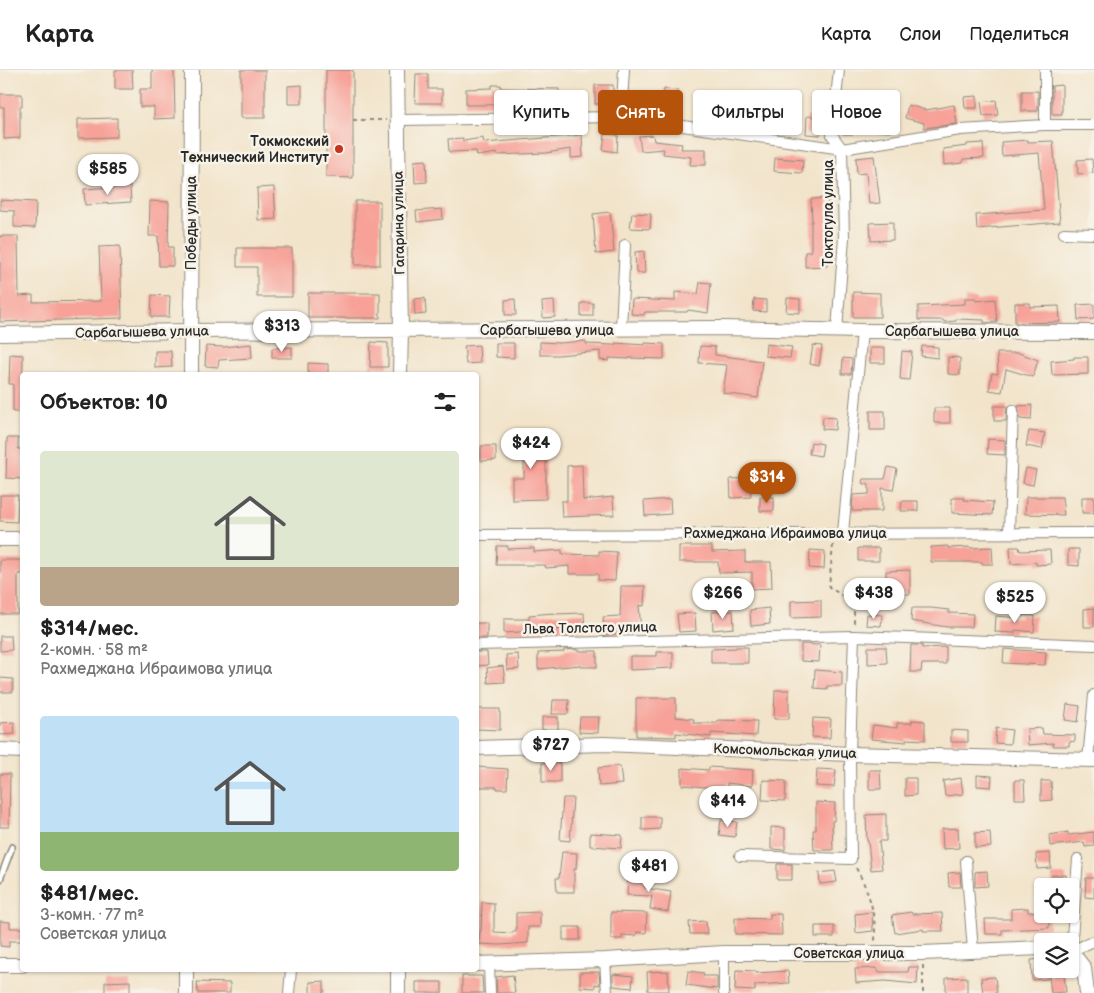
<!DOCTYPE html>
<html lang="ru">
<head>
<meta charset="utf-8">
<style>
  body { margin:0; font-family:"Balsamiq Sans",sans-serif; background:#f2f2f2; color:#222; height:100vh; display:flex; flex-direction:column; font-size:19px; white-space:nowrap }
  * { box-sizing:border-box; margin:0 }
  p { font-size:16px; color:#767676 }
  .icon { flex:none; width:28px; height:28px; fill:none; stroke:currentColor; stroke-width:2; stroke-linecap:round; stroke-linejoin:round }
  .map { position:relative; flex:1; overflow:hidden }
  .sheet { position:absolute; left:20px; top:302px; width:459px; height:600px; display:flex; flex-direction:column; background:#fff; border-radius:5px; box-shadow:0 1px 4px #0004 }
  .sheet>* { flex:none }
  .banner { position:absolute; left:494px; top:20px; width:475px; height:45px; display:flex; gap:10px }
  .fabs { position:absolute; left:1034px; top:808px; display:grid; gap:10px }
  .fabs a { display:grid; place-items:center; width:45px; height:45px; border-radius:5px; background:#fff; box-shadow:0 1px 4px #0004; font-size:25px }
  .price { position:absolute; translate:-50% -42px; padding:0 11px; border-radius:18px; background:#fff; color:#222; font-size:16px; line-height:32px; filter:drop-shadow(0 1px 2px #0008) }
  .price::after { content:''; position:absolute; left:50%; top:30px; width:15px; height:11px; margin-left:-8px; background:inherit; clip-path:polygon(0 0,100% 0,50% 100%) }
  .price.active { background:#b45309; color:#fff }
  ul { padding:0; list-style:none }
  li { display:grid; align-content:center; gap:10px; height:265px; padding:0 20px }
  li span { display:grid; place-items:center; height:155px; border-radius:5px; color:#555 }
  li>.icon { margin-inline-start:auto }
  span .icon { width:90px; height:90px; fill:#fffc; stroke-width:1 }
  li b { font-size:21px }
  h2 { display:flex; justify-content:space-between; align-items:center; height:60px; padding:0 20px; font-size:21px }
  .tag { padding:0 18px; border-radius:5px; background:#fff; box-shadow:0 1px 4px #0004; font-size:18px; line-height:45px }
  .tag.active { background:#b45309; color:#fff }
  header { display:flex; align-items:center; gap:30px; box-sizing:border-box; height:70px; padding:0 25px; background:#fff; border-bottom:1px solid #e0e0e0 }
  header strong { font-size:24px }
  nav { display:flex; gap:28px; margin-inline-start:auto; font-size:18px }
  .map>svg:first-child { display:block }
  .building { fill:#f7a198 }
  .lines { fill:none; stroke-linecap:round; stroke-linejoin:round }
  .lane-casing { stroke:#8e887b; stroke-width:8 }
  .street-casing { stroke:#8e887b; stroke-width:12 }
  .secondary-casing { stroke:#8e887b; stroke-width:16 }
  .path { stroke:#8e887b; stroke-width:2; stroke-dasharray:4 4; stroke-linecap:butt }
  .lane { stroke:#fff; stroke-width:5 }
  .street { stroke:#fff; stroke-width:10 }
  .secondary { stroke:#fff; stroke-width:14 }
  .poi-dot { fill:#c8321e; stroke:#f7f3e8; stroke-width:2 }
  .labels { text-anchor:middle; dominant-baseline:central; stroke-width:5; stroke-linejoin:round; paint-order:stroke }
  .poi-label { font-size:14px; font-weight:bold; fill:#2b2b2b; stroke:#f7f3e8; text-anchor:end }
  .street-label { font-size:14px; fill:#2b2b2b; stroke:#f7f3e8 }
</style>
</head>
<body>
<header>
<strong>Карта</strong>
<nav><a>Карта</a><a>Слои</a><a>Поделиться</a></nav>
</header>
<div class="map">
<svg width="1094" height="923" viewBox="0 0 1094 923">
  <rect width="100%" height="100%" fill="#f7f3e8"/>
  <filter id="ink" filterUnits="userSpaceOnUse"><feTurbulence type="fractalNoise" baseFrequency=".02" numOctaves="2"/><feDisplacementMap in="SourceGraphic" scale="10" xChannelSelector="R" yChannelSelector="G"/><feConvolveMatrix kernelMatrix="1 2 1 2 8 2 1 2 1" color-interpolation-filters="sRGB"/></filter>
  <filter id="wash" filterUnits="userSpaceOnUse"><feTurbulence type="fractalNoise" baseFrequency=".0096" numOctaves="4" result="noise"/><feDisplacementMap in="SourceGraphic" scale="20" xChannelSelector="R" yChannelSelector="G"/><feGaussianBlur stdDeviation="1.12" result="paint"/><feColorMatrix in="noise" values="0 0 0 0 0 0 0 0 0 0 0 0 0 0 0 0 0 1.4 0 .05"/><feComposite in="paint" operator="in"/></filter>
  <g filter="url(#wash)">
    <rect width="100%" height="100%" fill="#f2e4cb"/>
    <g id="blocks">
      <path class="building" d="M115,0H132L133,19H115Z
        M152,0H174L175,48L154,49V37H140V19H152Z
        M241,0H265V48H241Z
        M326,0H353V108L326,107Z
        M416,4H428V19H442V33H415Z
        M302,15V34H288V16Z
        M492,15H501V18L559,19V34L466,35V19L492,18Z
        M595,15H613V34H595Z
        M1062,15V44H1052V16Z
        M664,19L678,20L677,33L663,32Z
        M1022,21H1038V41H1022Z
        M695,22L708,23L707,28L757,33L755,45L734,41V43L720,42V38L694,35Z
        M0,24H22V37H20V68L4,69V37H0Z
        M977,26V38H965L964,27Z
        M996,30L998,45L983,46L981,32Z
        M908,35L926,40L954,35L957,54L924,58V53L905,48Z
        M878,38L891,39L890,62L877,61Z
        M762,42L787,47L784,62L759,57Z
        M807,46L821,47L820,65L806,64Z
        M117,48V67L78,68V49Z
        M842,49H853V64H843Z
        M605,64L618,65L617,82L603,80Z
        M582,65L583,87L571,88V79L546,83L497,85V83L477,86L476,81L449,82L448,69L463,68V71L483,68L484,73Z
        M653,65L654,71L682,74L681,79H706V95H690L691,87L663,84L664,79L641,81L639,66Z
        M1028,70V72L1053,71L1060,152L977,159L976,145L1044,140L1039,83L1002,86L1001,72Z
        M983,73L984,88L963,89V93L944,95L943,79L967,76V74Z
        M874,86L880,133L869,134L866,103L857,104L856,88Z
        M775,88L803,90L802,103L774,101Z
        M1092,89L1093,103L1078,104L1077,90Z
        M426,90L427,112L415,113L414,91Z
        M130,116L131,132L85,135L84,119Z
        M274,117L276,149L258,150L257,118Z
        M828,128L827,196L805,197V182L811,181V152H812L811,129Z
        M0,130L36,132L35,158L14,157V141L0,140Z
        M150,131L169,132L168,177H173V196H159L158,166H149Z
        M355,131H380V195H355Z
        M442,139L443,149L417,152L416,141Z
        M610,142L614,182L596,184L593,144Z
        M632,143L651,144L650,159L630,158Z
        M893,152V170L871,171L870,153Z
        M0,166H18L19,226L33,225V232L101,231L99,177L120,176L122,248L0,252Z
        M237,178H292V227H257V197H237Z
        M644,181L645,203H636L635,182Z
        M700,212L711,213L708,243L688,240L687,242H645L644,245L631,244L632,229L675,231V222L698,224Z
        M853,222L880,223V247H853Z
        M308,223H380V248H308Z
        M152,225L170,226L169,247H151Z
        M425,228L426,244L415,245L414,229Z
        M787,228L800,229V243L786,242Z
        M965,228H976V231L995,229L997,252L984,253V250L956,249V251L944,252L943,250H918V236L965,234Z
        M515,229L516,245H505V230Z
        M754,229L766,230V242L753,241Z
        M554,231L555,247L543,248L542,232Z
        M581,233H593V246H581Z
        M1015,233H1030V237L1059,236L1060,252L1015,253Z
        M1094,234V249L1078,250L1077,235Z
        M586,271V274L615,275V273L645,275V273L664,274V289L629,288V289L609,288V291L600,290V281L559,285H540V272L559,273Z
        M371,272L388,273V297H370Z
        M496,273H514V288L496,287Z
        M251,274L252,288L219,290L218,297L205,296L206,276L224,277Z
        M766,274L792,277L790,288L765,286Z
        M479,275L480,293L466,294L464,276Z
        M813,275L822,276L819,296L810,294Z
        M700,276L715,277V285L762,291L758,328L723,323L727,295L699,293Z
        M922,276L938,277V288L921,286Z
        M292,277V288H272V278Z
        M870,278H885V293H870Z
        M155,281H171L172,297L155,298Z
        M902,281L912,282L909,310L900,309Z
        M997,283H1019L1038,290L1033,307L1006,299L1002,322L989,320L992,303L998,304Z
        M10,284L23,285L22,342H13V314H9Z
        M948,287L960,288V305L948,304Z
        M1074,287H1088V304L1052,305L1051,291L1074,289Z
        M843,288L852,289L851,304H842Z
        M308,293L328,294V305H308Z
        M1032,335L1031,350L1020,349L1018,336Z
        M994,336H1007L1006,351H994Z
        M934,338H950V353H934Z
        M870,341H885V360H870Z
        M823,347L836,348L835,360L822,359Z
        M1029,361L1045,363L1042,379L1026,376Z
        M7,368H18V379H22V409L6,408Z
        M513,369H546V429L512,430V408H524V389H513Z
        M988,369L1005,370V385L987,384Z
        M811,372L823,374L821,386L809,384Z
        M481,376H496V390L481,391Z
        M582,395L583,430L613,427L614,445L562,447L561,431H567V396Z
        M888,397L897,399L893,420L882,418V441H852L853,425L869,424V415L862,413L863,409H885Z
        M1026,398L1036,400L1033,415L1023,413Z
        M750,408L751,427L731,428L730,409Z
        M0,425H18L17,452L0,451Z
        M760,427H774V441H760Z
        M1026,427H1062L1064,445L1025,444Z
        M1082,427H1094V443H1082Z
        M952,428H964V430L993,432L992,445L952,443Z
        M670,429L671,444L645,446L644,431Z
        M902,431H918V441H901Z
        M497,476H508L507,479L534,478V482L562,480V484L599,485V481L617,482L615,511L598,510V504H569V496L546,498L545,495H496Z
        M679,476H712V482L745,481V492H771L772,518L752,519V502L719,503L718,492H679Z
        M948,476V478L970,477V478L992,477L993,494H982V492H931V477Z
        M1010,477H1019L1020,481L1050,480L1051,494L1036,495V492L1011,494Z
        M858,478H879V491H858Z
        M1068,479H1079V496L1068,495Z
        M810,480L825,481L824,499L809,498Z
        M0,490H22V504H18V544H0Z
        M910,500V524H886V501Z
        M621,516H645L644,536L639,535L641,562L605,565L603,547L620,546Z
        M821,530V547L791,548V531Z
        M769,538L770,554L751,556L750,540Z
        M912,538H931L949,540V543L973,544L972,557H947L911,551Z
        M1094,538V557H1084V539Z
        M733,541L734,558L713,560L712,542Z
        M554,543V544L584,543L585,561H566V559L504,563V549H529V545Z
        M695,543L696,561L679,562L677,544Z
        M867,544L882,545L881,556L866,555Z
        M1020,545L1035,546L1034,562L1015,560V563L995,562L996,546L1020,548Z
        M476,553H487V568H476Z
        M0,566H11L12,580L0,581Z
        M801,574L820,575L819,592L801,591Z
        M911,575H922V578L946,577V594H922L921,602H910Z
        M736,577H748V593H711V579L736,578Z
        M868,577H886L887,593L868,594Z
        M577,579V581H597V597H581V595L538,599V583L564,582V580Z
        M1004,579L1046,582L1045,595L1003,593Z
        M476,582H487L488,595L476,596Z
        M657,582H673V598L630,600V586H657Z
        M518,584L519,599L507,600L506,585Z
        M503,596L505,612L488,613L487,598Z
        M815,600L842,602V616H827V619L814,618Z
        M0,608L13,609V622H0Z
        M775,620H789V649H774Z
        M636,628H676V647L694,649L693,653H718V650L757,651L756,666L711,663V667L676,663V667L636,666Z
        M553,630H569L568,644H552Z
        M1067,634L1080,636L1078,652L1065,650Z
        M476,639H500V660L476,659Z
        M542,647H558V660H542Z
        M580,647H599L598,663L579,662Z
        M813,648L831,649L830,668L812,667Z
        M912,650L925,651V670L906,669V672L871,669L873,655L897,658V653H912Z
        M14,652L15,664L0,665V653Z
        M996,658L1012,660L1010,674L995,673Z
        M1042,658L1043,664L1075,665V671L1069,672V676H1053V673L1028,675L1027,659Z
        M951,660L968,661V672H951Z
        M542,693H560V712H542Z
        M620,696L622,714L599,716L598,698Z
        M476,697L508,699L507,719H497V717H476Z
        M709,697L753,700L752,716L727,713V719L682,715V698L709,700Z
        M817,699L836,700L834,717L816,716Z
        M869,700H880L881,719H869Z
        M0,704H10L9,757H0Z
        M977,705L992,706L991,717L977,716Z
        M905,708H916V725L905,726Z
        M961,708L963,724L945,726L943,711Z
        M763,710L786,711L785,731L762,730Z
        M1015,710H1024L1025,729H1015Z
        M1041,711H1051L1052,730L1041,731Z
        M563,728H573L570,771L560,770Z
        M816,732L835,733L834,751H832L833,780H814L813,760H816Z
        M886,744V771H879L882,799L871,800L868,771H867L866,745Z
        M642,747H660V759L642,760Z
        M721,750L737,752L735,767L719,765Z
        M771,757L785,758V780L771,779Z
        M958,758L959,778L943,779L942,759Z
        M990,762L991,777L975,778V763Z
        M1068,762V765L1094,762V776L1085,777L1084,772L1050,776L1049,765Z
        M590,763L622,765L621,778L590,776Z
        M562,782L577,783L576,799H574V822H557L556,808H559Z
        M1050,783L1051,798L1037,799L1036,784Z
        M777,794H792V810H777Z
        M835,801L837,812L820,814L819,803Z
        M987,801L988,816L975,817V802Z
        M960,802L961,817H949L948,803Z
        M1052,805H1066V816H1052Z
        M628,806L646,807L645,818L671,822L668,842L650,839L652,826L627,825Z
        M1086,808H1094V828L1085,827Z
        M482,832L494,833V862L513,863V861H516V843L540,842V857H528V873L500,875L479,874L480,861H481Z
        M1028,838V842L1042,841V844H1049V858L1002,860V864H986L985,849H1011V839Z
        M611,842L647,843L646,863L637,862L636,866L622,865V869H611Z
        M872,842L873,861L856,863L855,844Z
        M911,842L912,844L942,843L943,861H923V859L895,863L892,845Z
        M770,844H781L782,865L735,864V848L770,849Z
        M0,851L10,852V858H22V871H9V877L0,876Z
        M706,851L707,864H690L689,852Z
        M815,856H834V867H815Z
        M563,857H580V870H563Z
        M1042,889V899H1048V909L1032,910L1031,890Z
        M909,897H918L917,914L885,911L856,913L855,899L877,898L878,902H908Z
        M736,900L756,901V903L788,901L789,913L755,915V921L735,920Z
        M668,901L669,921H648L647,902Z
        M688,901L704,903L703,906H717V919L686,915Z
        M580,902H599L600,915L595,914V918L580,917Z
        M613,904L633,906L632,918L613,916Z
        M513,905L515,923H497L496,907Z
        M1064,905L1066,922L1051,923L1049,906Z
        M462,906H482L483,923H462Z
        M967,907V923H946V908Z
        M995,907L997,923H983L981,908Z
        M130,911V923H105V912Z
        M324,911V923H310V912Z
        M197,912L230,913V923H198Z
        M416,912H442V923H416Z"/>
    </g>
  </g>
  <g filter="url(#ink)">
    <use href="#blocks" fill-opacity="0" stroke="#8e887b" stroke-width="1"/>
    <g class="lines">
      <defs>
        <path id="lane" d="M0,809L12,777"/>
        <path id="street" d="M1045,0V55
          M621,47L624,0
          M398,50L621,47L842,79L960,60L1045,55H1094
          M1064,163L1094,164
          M621,259L625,175
          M837,260L844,168L842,79L832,65L839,0
          M1009,462L1013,340
          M843,463L862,261
          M476,465L1094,463
          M476,575L854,566L1094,575
          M1088,690L1094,625
          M740,786L851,789L850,684L854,566
          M1078,789L1071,881L1094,871
          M966,791L973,881
          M605,890L607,923
          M489,894L490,923
          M289,923L291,900
          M724,923V883"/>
        <path id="secondary" d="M397,0L401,261L400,305
          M0,264L190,261L721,258L862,261L1094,262
          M191,305L192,0
          M0,469H22
          M476,678L604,674L850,684L1094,690
          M0,680L22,681
          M1070,880L1084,898L1087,923
          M476,894L605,890L724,883H922L1042,878
          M0,895H22
          M186,900V923
          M398,923V900"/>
      </defs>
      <use href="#lane" class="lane-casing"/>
      <use href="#street" class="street-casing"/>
      <use href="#secondary" class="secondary-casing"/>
      <path class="path" d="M353,50H386
        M833,475L829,517L854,533V556
        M856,798C869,821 876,844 875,871
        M923,895V923"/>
      <use href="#lane" class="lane"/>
      <use href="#street" class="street"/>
      <use href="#secondary" class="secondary"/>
    </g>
  </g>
  <circle class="poi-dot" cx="339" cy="79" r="5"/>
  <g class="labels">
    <g class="poi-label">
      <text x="329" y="71">Токмокский<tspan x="329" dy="16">Технический Институт</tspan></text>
    </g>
    <g class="street-label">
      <text transform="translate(828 143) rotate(-90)">Токтогула улица</text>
      <text transform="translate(191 153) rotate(-90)">Победы улица</text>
      <text transform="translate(399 153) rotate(-91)">Гагарина улица</text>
      <text x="547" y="260">Сарбагышева улица</text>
      <text x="952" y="261">Сарбагышева улица</text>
      <text transform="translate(142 262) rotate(-1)">Сарбагышева улица</text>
      <text x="785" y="463">Рахмеджана Ибраимова улица</text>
      <text transform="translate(590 558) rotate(-1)">Льва Толстого улица</text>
      <text transform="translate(785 681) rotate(2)">Комсомольская улица</text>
      <text x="849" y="883">Советская улица</text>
    </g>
  </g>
</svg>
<div class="fabs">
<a><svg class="icon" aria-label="locate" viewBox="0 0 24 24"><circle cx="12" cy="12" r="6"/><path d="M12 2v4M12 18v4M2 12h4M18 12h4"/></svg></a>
<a><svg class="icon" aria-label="layers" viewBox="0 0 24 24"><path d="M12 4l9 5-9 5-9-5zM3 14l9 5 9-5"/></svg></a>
</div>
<b class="price" style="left:108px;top:126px">$585</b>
<b class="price" style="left:282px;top:283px">$313</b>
<b class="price" style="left:531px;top:400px">$424</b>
<b class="price active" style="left:767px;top:434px">$314</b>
<b class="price" style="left:723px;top:550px">$266</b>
<b class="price" style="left:874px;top:550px">$438</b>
<b class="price" style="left:1015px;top:554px">$525</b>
<b class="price" style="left:551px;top:702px">$727</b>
<b class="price" style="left:728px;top:758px">$414</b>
<b class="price" style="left:649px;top:823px">$481</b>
<div class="banner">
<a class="tag">Купить</a>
<a class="tag active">Снять</a>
<a class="tag">Фильтры</a>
<a class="tag">Новое</a>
</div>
<section class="sheet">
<h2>Объектов: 10<svg class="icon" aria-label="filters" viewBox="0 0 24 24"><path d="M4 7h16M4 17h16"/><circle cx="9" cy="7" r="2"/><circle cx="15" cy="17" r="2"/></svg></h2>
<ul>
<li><span style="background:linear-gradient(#dfe7d0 75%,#b9a48a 0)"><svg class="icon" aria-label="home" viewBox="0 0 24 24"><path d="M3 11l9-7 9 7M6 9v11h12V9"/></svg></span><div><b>$314/мес.</b><p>2-комн. · 58 m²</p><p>Рахмеджана Ибраимова улица</p></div></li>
<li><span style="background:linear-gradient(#bfe0f5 75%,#8fb573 0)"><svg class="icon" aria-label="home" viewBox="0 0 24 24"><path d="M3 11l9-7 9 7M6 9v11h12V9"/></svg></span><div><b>$481/мес.</b><p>3-комн. · 77 m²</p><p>Советская улица</p></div></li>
</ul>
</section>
</div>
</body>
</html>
